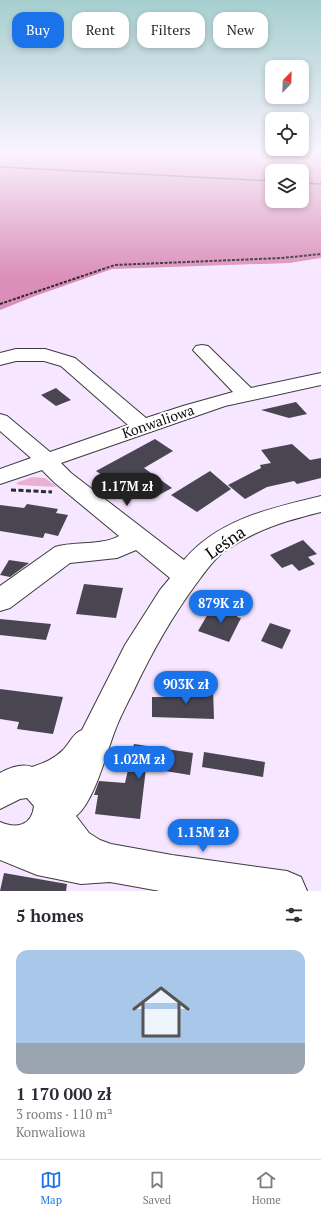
<!DOCTYPE html>
<html lang="en">
<head>
<meta charset="utf-8">
<style>
  body { margin:0; font-family:"PT Serif",serif; background:#f2f2f3; color:#2b2b33; height:100vh; display:flex; flex-direction:column; font-size:15px; white-space:nowrap }
  * { box-sizing:border-box; margin:0 }
  p { font-size:13px; color:#7c7c81 }
  .icon { flex:none; width:22px; height:22px; fill:none; stroke:currentColor; stroke-width:2; stroke-linecap:round; stroke-linejoin:round }
  .map { position:relative; height:891px; overflow:hidden }
  .drawer { display:flex; flex-direction:column; background:#fff; flex:1 }
  .drawer>* { flex:none }
  .top-card { position:absolute; left:12px; top:12px; width:297px; height:36px; display:flex; gap:8px }
  .needle { width:26px; rotate:23deg }
  .fabs { position:absolute; left:265px; top:60px; display:grid; gap:8px }
  .fabs a { display:grid; place-items:center; width:44px; height:44px; border-radius:8px; background:#fff; box-shadow:0 2px 6px #0003; font-size:20px }
  .price { position:absolute; translate:-50% -34px; padding:0 9px; border-radius:14px; background:#1a73e8; color:#fff; font-size:13px; line-height:26px; filter:drop-shadow(0 1px 2px #0008) }
  .price::after { content:''; position:absolute; left:50%; top:24px; width:12px; height:9px; margin-left:-6px; background:inherit; clip-path:polygon(0 0,100% 0,50% 100%) }
  .price.current { background:#222; color:#fff }
  ul { padding:0; list-style:none }
  li { display:grid; align-content:center; gap:8px; height:212px; padding:0 16px }
  li+li { border-top:1px solid #e1e1e2 }
  li span { display:grid; place-items:center; height:124px; border-radius:12px; color:#555 }
  li>.icon { margin-inline-start:auto }
  span .icon { width:72px; height:72px; fill:#fffc; stroke-width:1 }
  li b { font-size:17px }
  h2 { display:flex; justify-content:space-between; align-items:center; height:48px; padding:0 16px; font-size:17px }
  .tag { padding:0 14px; border-radius:12px; background:#fff; box-shadow:0 2px 6px #0003; font-size:14px; line-height:36px }
  .tag.current { background:#1a73e8; color:#fff }
  .tabs { display:flex; justify-content:space-around; align-items:center; height:56px; border-top:1px solid #e1e1e2; background:#fff; font-size:11px; color:#7c7c81 }
  .tabs a { display:grid; justify-items:center; gap:2px }
  .tabs .current { color:#1a73e8 }
  .map>svg:first-child { display:block }
  .green { fill:#e9afd4 }
  .forest { fill:#da8eb9; fill-rule:evenodd }
  .building { fill:#494652 }
  .lines { fill:none; stroke-linecap:round; stroke-linejoin:round }
  .minor-casing { stroke:#3c3c3c; stroke-width:2 }
  .path-far2 { stroke:#2b2b2b; stroke-width:1.5; stroke-dasharray:2 1; stroke-linecap:butt }
  .path-far1 { stroke:#2b2b2b; stroke-width:2; stroke-dasharray:3 1.5; stroke-linecap:butt }
  .path { stroke:#2b2b2b; stroke-width:3; stroke-dasharray:5 2.5; stroke-linecap:butt }
  .minor { fill:#fff; fill-rule:evenodd }
  .labels { text-anchor:middle; dominant-baseline:central; stroke-width:4; stroke-linejoin:round; paint-order:stroke }
  .street-label { font-size:14px; fill:#090909; stroke:#fff }
  .near-street-label { font-size:17px; fill:#090909; stroke:#fff }
</style>
</head>
<body>
<div class="map">
<svg width="321" height="891" viewBox="0 0 321 891">
  <rect width="100%" height="100%" fill="#f7e6ff"/>
  <path class="green" d="M32,477L45,478L57,487L19,485L16,483Z"/>
  <path class="forest" d="M0,153H321V258L289,263L112,269L35,296L0,310ZM272,171H302V201H272Z"/>
  <path class="building" d="M56,388L62,393L71,400L56,406L41,395Z
    M296,402L307,414L289,418L261,410Z
    M155,439L173,451L144,468L172,488L157,496L130,476L115,484L96,471Z
    M292,444L310,460L321,458V478L297,484L294,481L267,487L245,499L228,485L261,468L260,465L271,463L261,450Z
    M210,471L231,489L197,512L171,495Z
    M27,504L58,509L56,513L68,515L58,536L45,533L43,538L0,531V505L24,508Z
    M303,540L317,554L308,557L315,564L299,571L292,564L282,568L270,555Z
    M9,560L29,563L10,577L0,575Z
    M84,584L123,588L116,618L76,614Z
    M212,607L224,612L226,607L239,612L237,617L241,618L229,642L198,631Z
    M0,619L51,624L46,640L0,635Z
    M270,623L291,630L282,649L261,641Z
    M190,686L213,687L214,719L152,717V697H174V693H190Z
    M0,689L63,697L53,734L17,729L19,722L0,719Z
    M134,744L193,753L190,775L146,768L140,819L95,814L98,795H94L99,781L125,783Z
    M204,752L265,762L263,777L202,767Z
    M4,873L67,884L66,891H0Z"/>
  <g class="lines">
    <defs>
      <path id="minor" d="M202,345L208,346L251,388L321,373V385L225,406L61,463L71,473L184,560C218,519 272,508 321,496V512C286,521 259,528 228,549C215,557 205,572 196,584C171,618 151,654 133,692C127,704 121,715 116,728C107,750 95,801 76,816L89,833L100,840L111,844L172,855L287,871L301,877L307,891H160L110,882L81,884L37,875L0,860V822C16,829 32,826 34,806L27,798L20,799L0,809V773C9,768 22,763 32,767C44,763 54,759 63,750C70,743 73,733 82,730L125,645L160,590L170,578L136,550L117,558L70,563L10,608L0,611V586L55,547C75,541 101,546 119,536L55,483L42,470L0,484V469L31,458L0,431V414L7,416L50,452L128,425L61,366L44,361H16L0,365V353L16,349H45L75,358L146,418L183,406L233,392L193,350L196,346Z"/>
    </defs>
    <use href="#minor" class="minor-casing"/>
    <path class="path-far2" d="M0,167L272,181
      M302,183L321,184"/>
    <path class="path-far1" d="M0,304L115,265L282,258L321,254"/>
    <path class="path" d="M11,490L52,492"/>
    <use href="#minor" class="minor"/>
  </g>
  <linearGradient id="sky" x2="0" y2="1"><stop stop-color="#a6cfcf"/><stop offset="0.55" stop-color="#fbf4ff"/><stop offset="1" stop-color="#fbf4ff" stop-opacity="0"/></linearGradient>
  <rect width="321" height="278" fill="url(#sky)"/>
  <g class="labels">
    <g class="street-label">
      <text transform="translate(158 421) rotate(-19)">Konwaliowa</text>
    </g>
    <g class="near-street-label">
      <text transform="translate(225 542) rotate(-35)">Leśna</text>
    </g>
  </g>
</svg>
<div class="fabs">
<a><svg class="needle" viewBox="-14 -14 28 28"><path d="M0-13l5 13h-10z" fill="#e53935"/><path d="M0 13l5-13h-10z" fill="#7c7c81"/></svg></a>
<a><svg class="icon" aria-label="locate" viewBox="0 0 24 24"><circle cx="12" cy="12" r="6"/><path d="M12 2v4M12 18v4M2 12h4M18 12h4"/></svg></a>
<a><svg class="icon" aria-label="layers" viewBox="0 0 24 24"><path d="M12 4l9 5-9 5-9-5zM3 14l9 5 9-5"/></svg></a>
</div>
<b class="price current" style="left:127px;top:507px">1.17M zł</b>
<b class="price" style="left:221px;top:624px">879K zł</b>
<b class="price" style="left:186px;top:705px">903K zł</b>
<b class="price" style="left:139px;top:780px">1.02M zł</b>
<b class="price" style="left:203px;top:853px">1.15M zł</b>
<div class="top-card">
<a class="tag current">Buy</a>
<a class="tag">Rent</a>
<a class="tag">Filters</a>
<a class="tag">New</a>
</div>
</div>
<section class="drawer">
<h2>5 homes<svg class="icon" aria-label="filters" viewBox="0 0 24 24"><path d="M4 7h16M4 17h16"/><circle cx="9" cy="7" r="2"/><circle cx="15" cy="17" r="2"/></svg></h2>
<ul>
<li><span style="background:linear-gradient(#a9c7e8 75%,#9aa5b1 0)"><svg class="icon" aria-label="home" viewBox="0 0 24 24"><path d="M3 11l9-7 9 7M6 9v11h12V9"/></svg></span><div><b>1 170 000 zł</b><p>3 rooms · 110 m²</p><p>Konwaliowa</p></div></li>
</ul>
</section>
<nav class="tabs">
<a class="current"><svg class="icon" aria-label="map" viewBox="0 0 24 24"><path d="M3 6l6-2 6 2 6-2v14l-6 2-6-2-6 2zM9 4v14M15 6v14"/></svg>Map</a>
<a><svg class="icon" aria-label="saved" viewBox="0 0 24 24"><path d="M7 4h10v16l-5-4-5 4z"/></svg>Saved</a>
<a><svg class="icon" aria-label="home" viewBox="0 0 24 24"><path d="M3 11l9-7 9 7M6 9v11h12V9"/></svg>Home</a>
</nav>
</body>
</html>
